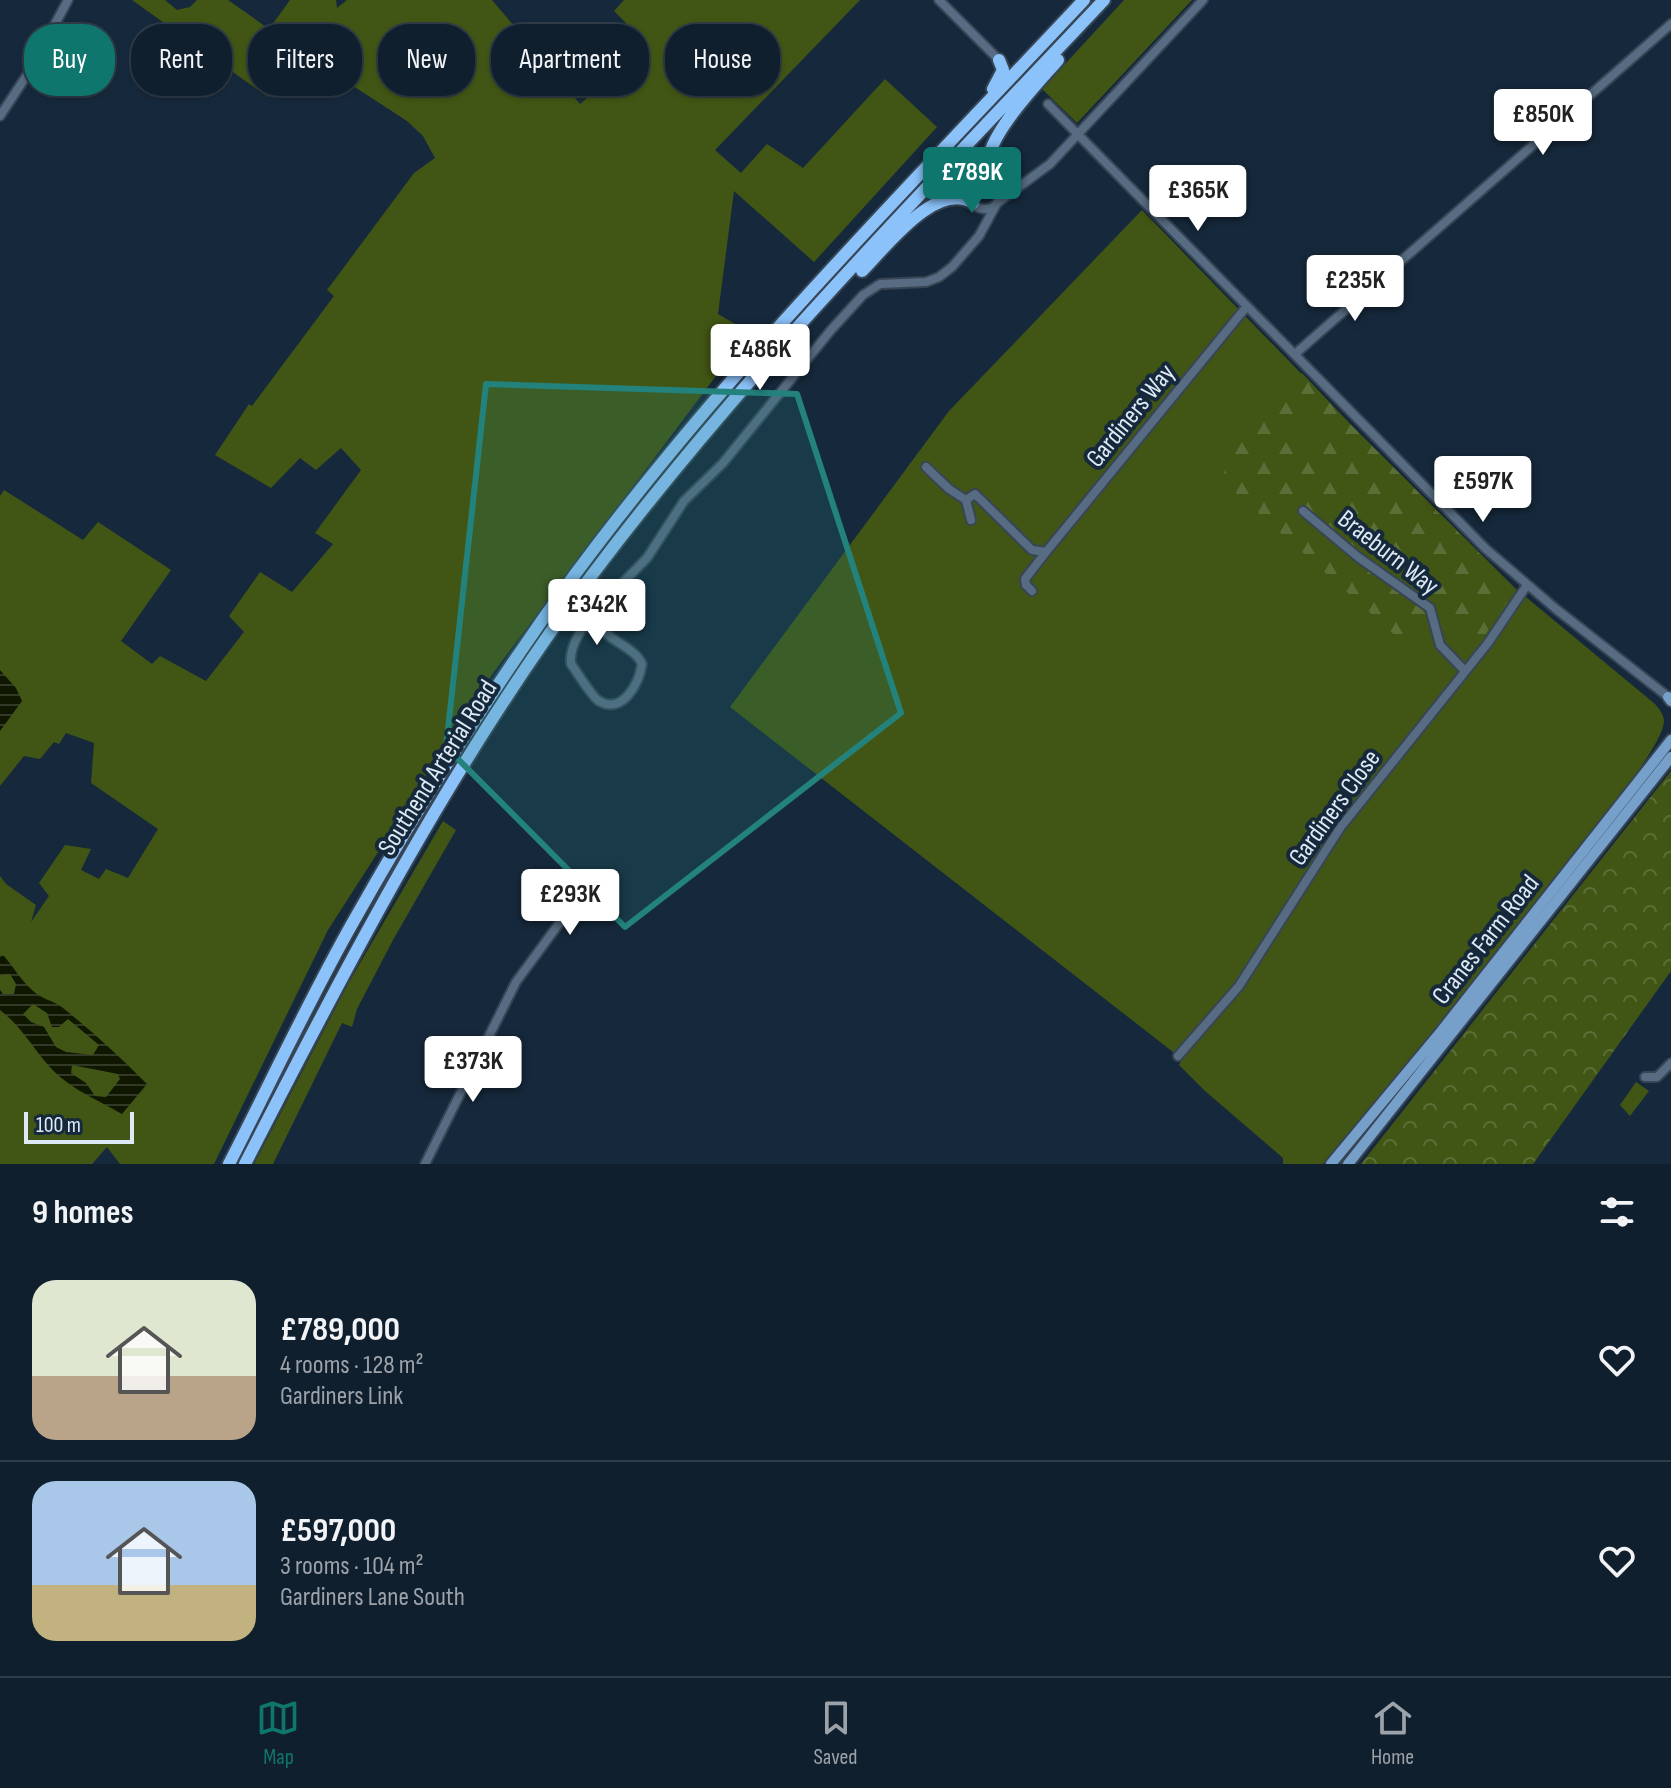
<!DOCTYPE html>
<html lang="en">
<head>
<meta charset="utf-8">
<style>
  body { margin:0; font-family:"Sofia Sans Condensed",sans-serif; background:#1e2c39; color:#f1f3f6; height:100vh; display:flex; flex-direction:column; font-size:30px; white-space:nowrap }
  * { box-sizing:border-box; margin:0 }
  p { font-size:26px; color:#9ca2aa }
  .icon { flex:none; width:44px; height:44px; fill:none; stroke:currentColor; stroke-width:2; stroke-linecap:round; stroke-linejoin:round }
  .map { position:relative; height:1164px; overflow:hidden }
  .side { display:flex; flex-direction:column; background:#101f2d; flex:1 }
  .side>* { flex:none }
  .guide { position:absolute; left:24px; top:24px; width:800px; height:72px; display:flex; gap:16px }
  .scale { position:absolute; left:24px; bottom:20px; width:110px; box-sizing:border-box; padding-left:8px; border:4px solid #dde9f5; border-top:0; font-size:22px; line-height:28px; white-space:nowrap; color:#dde9f5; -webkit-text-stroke:6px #16293c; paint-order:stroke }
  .price { position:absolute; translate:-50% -68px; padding:0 18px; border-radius:8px; background:#fff; color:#222; font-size:26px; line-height:52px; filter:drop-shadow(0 2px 4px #0008) }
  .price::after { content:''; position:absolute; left:50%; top:48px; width:24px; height:18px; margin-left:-12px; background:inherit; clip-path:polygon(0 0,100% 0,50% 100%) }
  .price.selected { background:#0f766e; color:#fff }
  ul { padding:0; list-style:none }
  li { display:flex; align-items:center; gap:24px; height:200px; padding:0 32px }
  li+li { border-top:2px solid #303d49 }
  li span { display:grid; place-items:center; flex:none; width:224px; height:160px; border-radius:24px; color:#555 }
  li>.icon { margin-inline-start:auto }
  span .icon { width:96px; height:96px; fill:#fffc; stroke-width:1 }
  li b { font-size:34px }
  h2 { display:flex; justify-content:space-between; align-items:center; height:96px; padding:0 32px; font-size:34px }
  .pill { padding:0 28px; border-radius:32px; background:#101f2d; box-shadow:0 2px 6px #0004,0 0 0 2px #303d49; font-size:28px; line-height:72px }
  .pill.selected { background:#0f766e; color:#fff }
  .dock { display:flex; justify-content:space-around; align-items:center; height:112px; border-top:2px solid #303d49; background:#101f2d; font-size:22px; color:#9ca2aa }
  .dock a { display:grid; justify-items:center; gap:4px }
  .dock .selected { color:#0f766e }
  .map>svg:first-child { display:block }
  .grass { fill:#415614 }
  .forest { fill:url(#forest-firs); fill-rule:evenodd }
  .park { fill:url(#park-crowns) }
  .water { fill:url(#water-rules); fill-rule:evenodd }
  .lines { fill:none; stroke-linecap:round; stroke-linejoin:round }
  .minor-casing { stroke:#374555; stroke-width:12 }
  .major-casing { stroke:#374555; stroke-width:14 }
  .highway-casing { stroke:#374555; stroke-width:16 }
  .minor { stroke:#576c82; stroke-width:8 }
  .major { stroke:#76a0c9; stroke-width:10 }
  .highway { stroke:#8bc2f9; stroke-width:12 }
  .marked { fill:#24827c; fill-opacity:0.2; stroke:#24827c; stroke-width:6; stroke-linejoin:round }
  .labels { text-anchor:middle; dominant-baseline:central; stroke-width:8; stroke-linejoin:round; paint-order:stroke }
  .street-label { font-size:26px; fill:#dde9f5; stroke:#16293c }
</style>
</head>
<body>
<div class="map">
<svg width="1671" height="1164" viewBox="0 0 1671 1164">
  <defs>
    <pattern id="forest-firs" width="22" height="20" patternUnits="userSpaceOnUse" patternTransform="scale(2)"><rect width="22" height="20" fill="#415614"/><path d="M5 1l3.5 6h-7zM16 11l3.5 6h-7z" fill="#5c6e37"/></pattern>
    <pattern id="park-crowns" width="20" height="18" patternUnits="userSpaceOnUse" patternTransform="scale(2)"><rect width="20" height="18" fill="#415614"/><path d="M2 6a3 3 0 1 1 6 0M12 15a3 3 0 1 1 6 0" fill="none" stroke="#5c6e37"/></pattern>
    <pattern id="water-rules" width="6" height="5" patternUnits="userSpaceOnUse" patternTransform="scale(2)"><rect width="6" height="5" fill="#0f1700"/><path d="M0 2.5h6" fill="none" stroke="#323926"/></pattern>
  </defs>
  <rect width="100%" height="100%" fill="#16293c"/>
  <path class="grass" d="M132,0H165L177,10L190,7L197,0H228L269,29L290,0H336L337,8L347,0H492L580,104L649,46L614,11L624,0H860L715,150L741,173L767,144L803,168L885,79L937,127L814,262L734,191L718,314L749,332L493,673L328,930L214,1164H120L107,1147L92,1164H0V876L6,884L36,905L31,922L49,896L39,883L65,845L91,849L81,870L99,879L106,869L128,878L158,829L91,783L94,743L66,733L59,744L54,742L40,759L24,756L0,786V496L4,490L83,540L98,522L171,570L121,641L152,664L160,656L206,681L244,632L229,616L260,572L292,592L333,544L315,533L361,470L341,448L316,470L300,458L271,488L215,455L249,404L252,406L334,296L327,290L414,173L435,158L423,136L407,121L304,54L268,97Z
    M1124,0H1192L1077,123L1042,89Z
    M1142,210L1357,431L1515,588L1655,704C1659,709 1664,714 1664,722C1662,739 1637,772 1627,787L1424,1043L1323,1164H1283V1158L1205,1091L1179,1065L1182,1059L730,707L949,411Z
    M443,821L456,830L393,940L357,1009L352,1027L342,1023L273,1164H254L349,982Z
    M1636,1082L1649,1091L1630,1116L1620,1105Z"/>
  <path class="forest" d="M1302,373L1349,423L1515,589L1481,641L1443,604L1406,645L1224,482L1225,460ZM1315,406L1337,429L1313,453L1291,430Z"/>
  <path class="park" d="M1671,771V971L1533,1164H1361Z"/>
  <path class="water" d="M0,670L16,688L22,701L0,731Z
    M3,955C13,966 20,979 31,989C42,1000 53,1000 63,1008C93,1032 120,1057 147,1084L122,1114C98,1100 68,1088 49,1066C32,1047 21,1026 0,1010V990L3,994H14L16,984L10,974L0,975V957ZM33,1004L47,1013L52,1027H59L68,1019L99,1045L93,1055L66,1052L56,1047L44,1027L31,1022L23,1014ZM72,1065L118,1074L120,1079L106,1097L95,1096L86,1083L71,1073Z"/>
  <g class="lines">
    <defs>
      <path id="minor" d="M939,0L999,60
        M1048,104L1486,549L1556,609L1671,699
        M0,116L29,72L68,0
        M969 193a16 16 0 1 1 32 0a16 16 0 1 1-32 0Z
        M1295,354L1671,24
        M926,467L949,489L966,500
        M1303,511L1358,557L1430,608L1440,645L1465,671
        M971,520L966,500L975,494L1032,550L1046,552L1247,306
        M1032,591L1026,585L1025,579L1046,552
        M599,608C587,637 633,642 642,664C639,683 623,715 599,701C592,697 577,672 571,664C568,643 589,618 603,603L647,558L684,501L723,463L831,330L863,295L880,284L926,282L939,277L952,267L979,236L997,203L1050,164L1203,0
        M1178,1056L1239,986L1340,828L1488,643L1527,585
        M1645,1077H1657L1671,1063
        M425,1164L516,982L572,906"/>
      <path id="major" d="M1668,697L1671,701
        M1331,1164L1439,1034L1671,740
        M1348,1164L1671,757"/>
      <path id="highway" d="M993,89L1003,70L999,60
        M995,182C991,177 988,172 988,165C987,135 1039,82 1058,60
        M862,271C886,247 936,180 973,203
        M229,1164C270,1084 308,1002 352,924C420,803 494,685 576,573C728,368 910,186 1084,0
        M245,1164C349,961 452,762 589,579C744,372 927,188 1104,0"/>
    </defs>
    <use href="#minor" class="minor-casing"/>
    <use href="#major" class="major-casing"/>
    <use href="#highway" class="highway-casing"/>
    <use href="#minor" class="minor"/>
    <use href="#major" class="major"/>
    <use href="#highway" class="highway"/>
  </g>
  <path class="marked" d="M486,384L797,394L901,713L625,927L446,747Z"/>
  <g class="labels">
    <g class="street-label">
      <text transform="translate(1131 416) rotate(-51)">Gardiners Way</text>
      <text transform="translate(1388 553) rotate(38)">Braeburn Way</text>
      <text transform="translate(438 768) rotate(-58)">Southend Arterial Road</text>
      <text transform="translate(1335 808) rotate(-54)">Gardiners Close</text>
      <text transform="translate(1486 940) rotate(-52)">Cranes Farm Road</text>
    </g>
  </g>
</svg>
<div class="scale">100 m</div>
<b class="price" style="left:1543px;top:157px">£850K</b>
<b class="price selected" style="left:972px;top:215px">£789K</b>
<b class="price" style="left:1198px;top:233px">£365K</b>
<b class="price" style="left:1355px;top:323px">£235K</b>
<b class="price" style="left:760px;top:392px">£486K</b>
<b class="price" style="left:1483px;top:524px">£597K</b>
<b class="price" style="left:597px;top:647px">£342K</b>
<b class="price" style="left:570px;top:937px">£293K</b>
<b class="price" style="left:473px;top:1104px">£373K</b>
<div class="guide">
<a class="pill selected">Buy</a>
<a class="pill">Rent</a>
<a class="pill">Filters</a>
<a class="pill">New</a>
<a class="pill">Apartment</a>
<a class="pill">House</a>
</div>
</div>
<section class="side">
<h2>9 homes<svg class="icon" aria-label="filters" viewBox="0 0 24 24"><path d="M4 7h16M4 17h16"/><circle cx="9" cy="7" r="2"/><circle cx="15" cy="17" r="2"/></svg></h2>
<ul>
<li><span style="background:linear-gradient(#dfe7d0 60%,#b9a48a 0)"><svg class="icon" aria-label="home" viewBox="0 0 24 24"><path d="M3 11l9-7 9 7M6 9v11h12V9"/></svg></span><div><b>£789,000</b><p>4 rooms · 128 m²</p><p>Gardiners Link</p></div><svg class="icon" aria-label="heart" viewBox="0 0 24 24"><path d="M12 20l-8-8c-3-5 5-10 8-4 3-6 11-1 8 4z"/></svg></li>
<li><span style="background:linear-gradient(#a9c7e8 65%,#c2b280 0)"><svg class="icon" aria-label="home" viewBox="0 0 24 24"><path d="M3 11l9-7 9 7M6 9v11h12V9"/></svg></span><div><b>£597,000</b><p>3 rooms · 104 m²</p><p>Gardiners Lane South</p></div><svg class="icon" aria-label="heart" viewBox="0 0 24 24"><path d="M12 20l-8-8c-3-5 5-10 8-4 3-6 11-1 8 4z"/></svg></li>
</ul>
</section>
<nav class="dock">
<a class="selected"><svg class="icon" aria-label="map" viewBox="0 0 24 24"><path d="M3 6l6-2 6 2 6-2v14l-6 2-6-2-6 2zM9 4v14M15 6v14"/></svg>Map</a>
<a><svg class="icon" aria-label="saved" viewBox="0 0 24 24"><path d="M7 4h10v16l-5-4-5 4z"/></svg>Saved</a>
<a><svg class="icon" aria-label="home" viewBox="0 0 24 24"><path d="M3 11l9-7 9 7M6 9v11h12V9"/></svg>Home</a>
</nav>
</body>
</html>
